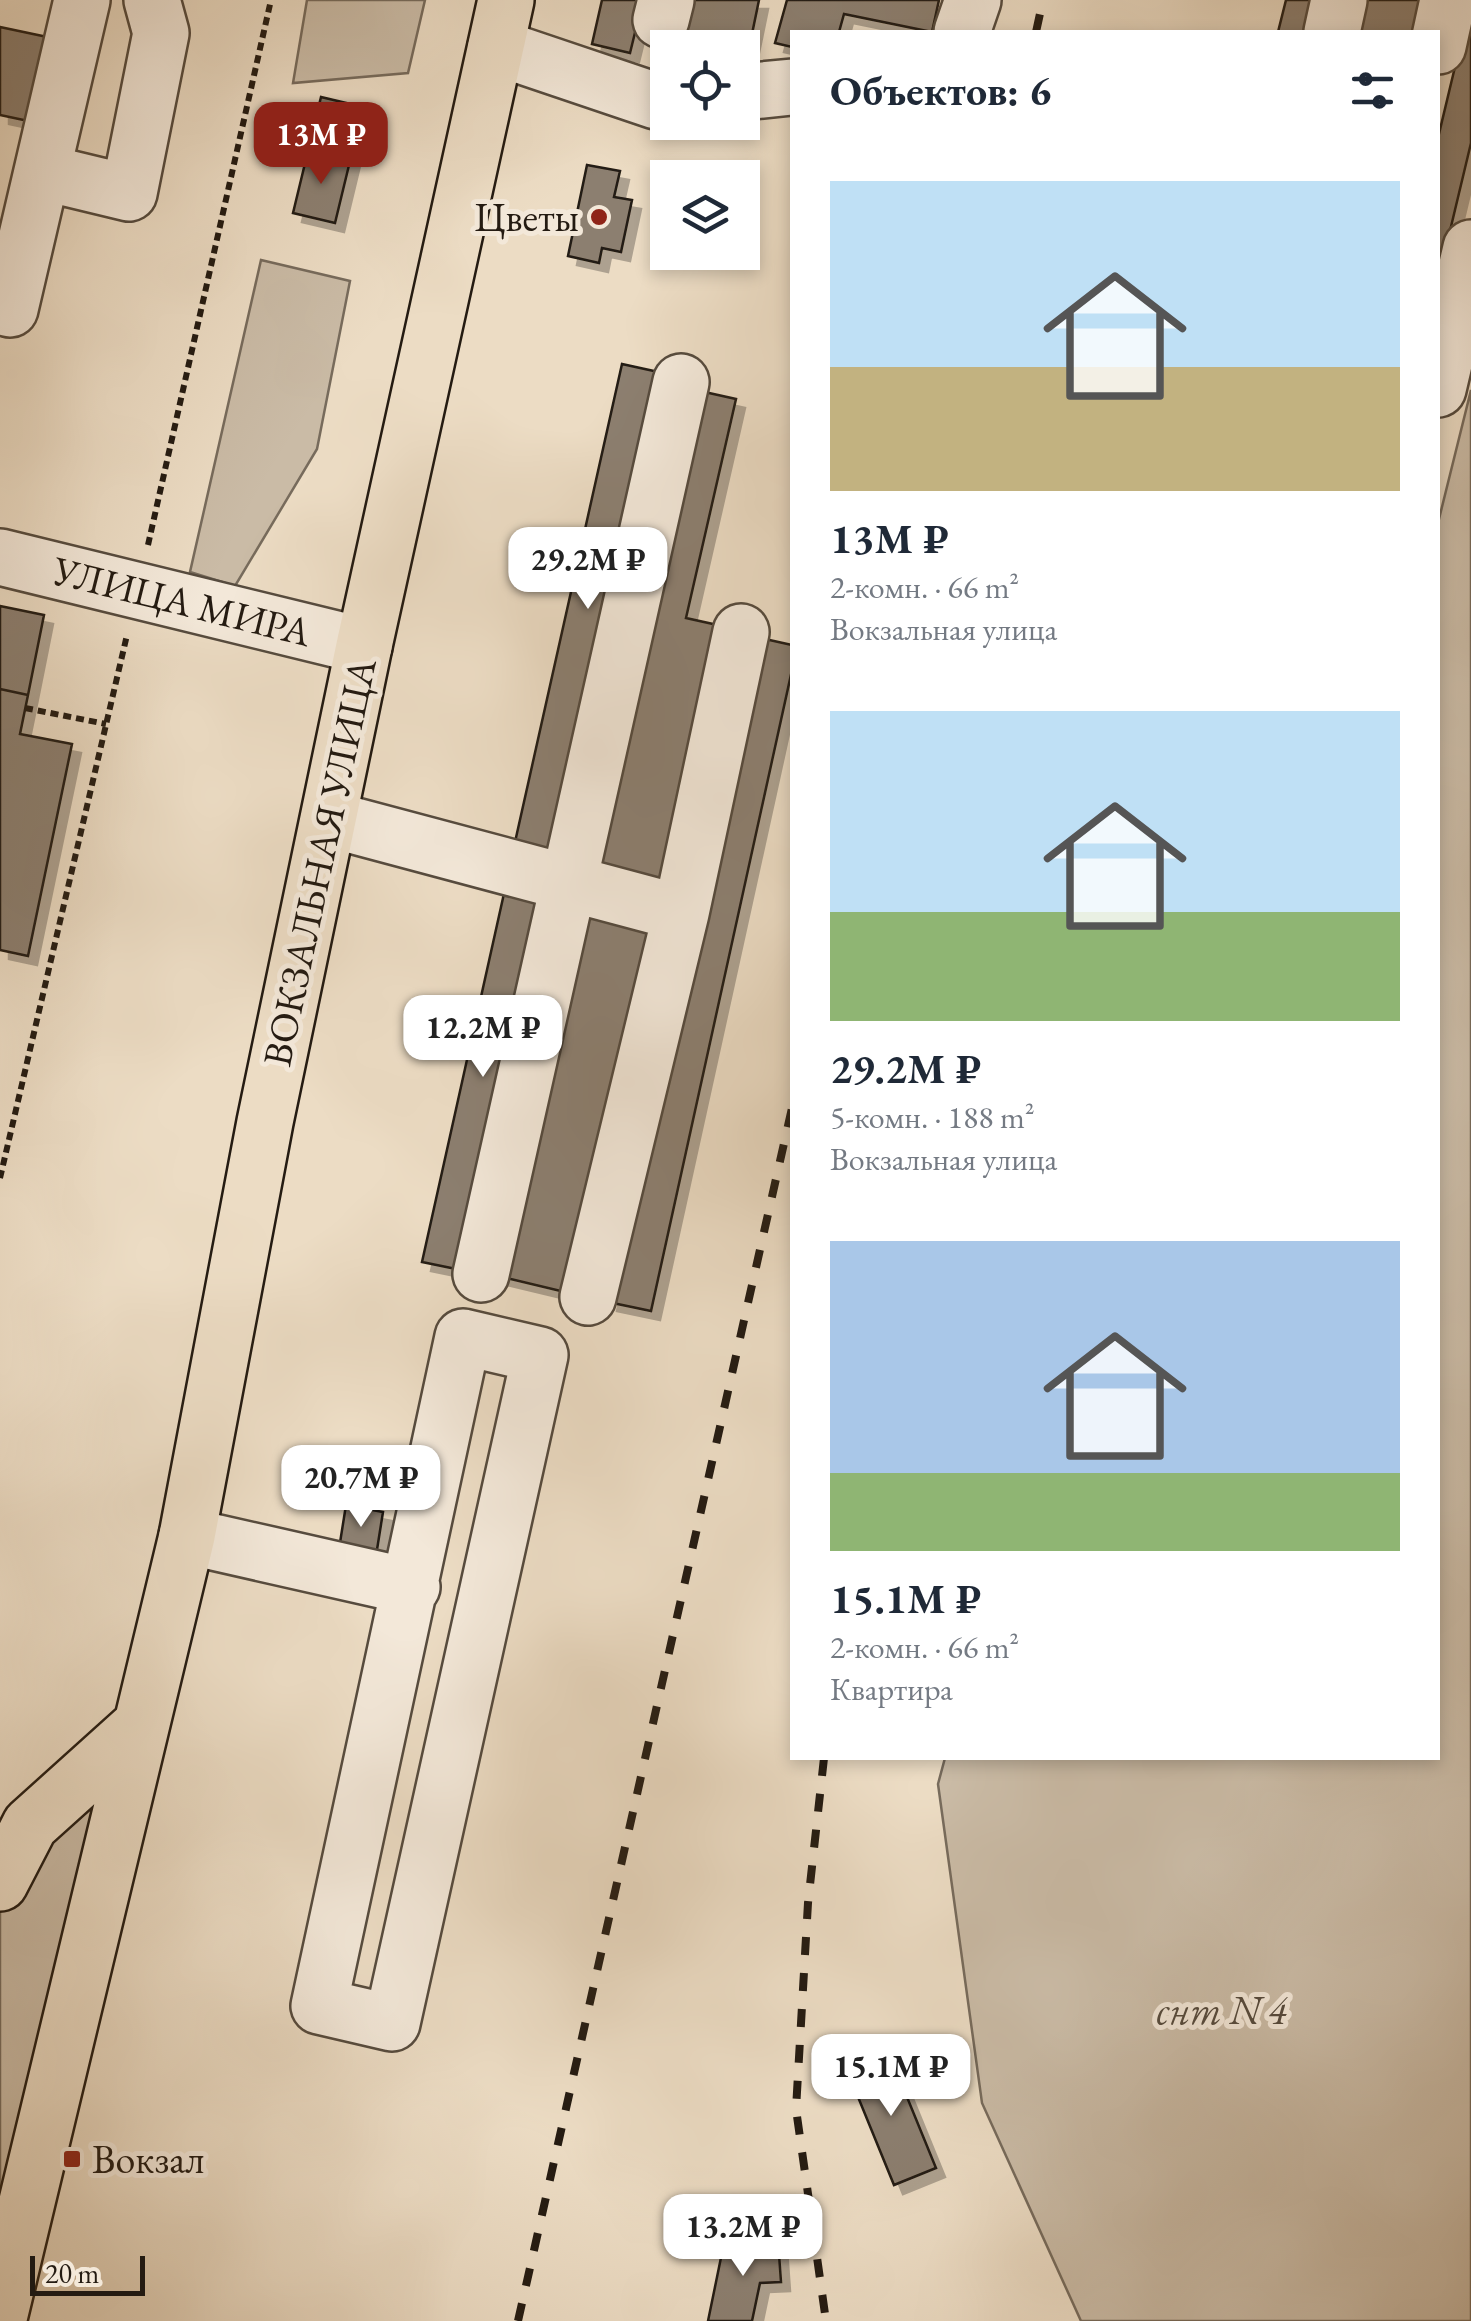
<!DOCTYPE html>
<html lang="ru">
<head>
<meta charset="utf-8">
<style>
  body { margin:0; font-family:"EB Garamond",serif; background:#f6f6f7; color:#1f2937; height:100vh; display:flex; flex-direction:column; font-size:38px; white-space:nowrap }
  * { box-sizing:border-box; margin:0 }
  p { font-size:32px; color:#747a83 }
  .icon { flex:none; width:55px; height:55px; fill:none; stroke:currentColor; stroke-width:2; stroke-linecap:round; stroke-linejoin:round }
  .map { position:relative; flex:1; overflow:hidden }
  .sheet { position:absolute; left:790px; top:30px; width:650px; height:1730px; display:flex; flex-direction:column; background:#fff; border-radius:0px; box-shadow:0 5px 15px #0003 }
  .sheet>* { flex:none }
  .tools { position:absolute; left:650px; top:30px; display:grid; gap:20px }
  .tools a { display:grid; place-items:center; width:110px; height:110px; border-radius:0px; background:#fff; box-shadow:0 5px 15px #0003; font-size:50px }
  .scale { position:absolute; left:30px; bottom:25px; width:115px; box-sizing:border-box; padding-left:10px; border:5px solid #241b12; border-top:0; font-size:28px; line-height:35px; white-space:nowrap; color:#241b12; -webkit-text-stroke:8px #f3e8d9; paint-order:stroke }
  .price { position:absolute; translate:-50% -85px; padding:0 22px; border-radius:20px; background:#fff; color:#222; font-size:32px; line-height:65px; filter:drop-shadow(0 2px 5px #0008) }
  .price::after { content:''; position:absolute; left:50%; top:60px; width:30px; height:22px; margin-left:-15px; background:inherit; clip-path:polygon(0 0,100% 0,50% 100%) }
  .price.active { background:#8f2418; color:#fff }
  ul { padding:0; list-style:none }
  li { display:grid; align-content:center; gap:20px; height:530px; padding:0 40px }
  li span { display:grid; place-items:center; height:310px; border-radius:0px; color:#555 }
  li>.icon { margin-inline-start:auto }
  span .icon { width:180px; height:180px; fill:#fffc; stroke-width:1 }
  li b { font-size:42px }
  h2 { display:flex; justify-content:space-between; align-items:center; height:120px; padding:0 40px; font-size:42px }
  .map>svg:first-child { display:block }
  .green { fill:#cabba6; stroke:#776b5c; stroke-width:2.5 }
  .building { fill:#8c7f6f; stroke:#241b12; stroke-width:2.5; filter:url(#shadow) }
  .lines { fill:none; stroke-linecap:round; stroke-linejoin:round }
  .minor-casing { stroke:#564b3e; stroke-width:60 }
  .major-casing { stroke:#241b12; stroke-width:60 }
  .path { stroke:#241b12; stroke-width:6; stroke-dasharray:8 5; stroke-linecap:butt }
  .minor { stroke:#f3e8d9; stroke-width:55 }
  .major { stroke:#ecdcc4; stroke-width:55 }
  .rail { stroke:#241b12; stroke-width:8; stroke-dasharray:18 18; stroke-linecap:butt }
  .poi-dot { fill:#8f2418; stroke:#f3e8d9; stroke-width:4 }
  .labels { text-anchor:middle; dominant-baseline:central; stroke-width:10; stroke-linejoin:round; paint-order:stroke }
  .poi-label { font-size:40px; fill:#241b12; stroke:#f3e8d9; text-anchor:end }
  .street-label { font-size:40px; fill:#241b12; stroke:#f3e8d9 }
  .park-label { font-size:40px; font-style:italic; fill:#564b3e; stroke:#f3e8d9 }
</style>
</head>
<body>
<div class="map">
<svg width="1471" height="2321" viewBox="0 0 1471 2321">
  <defs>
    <filter id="shadow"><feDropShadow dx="9" dy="9" stdDeviation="0" flood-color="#0004"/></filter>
  </defs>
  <rect width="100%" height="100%" fill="#ecdcc4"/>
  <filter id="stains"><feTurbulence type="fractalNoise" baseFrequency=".002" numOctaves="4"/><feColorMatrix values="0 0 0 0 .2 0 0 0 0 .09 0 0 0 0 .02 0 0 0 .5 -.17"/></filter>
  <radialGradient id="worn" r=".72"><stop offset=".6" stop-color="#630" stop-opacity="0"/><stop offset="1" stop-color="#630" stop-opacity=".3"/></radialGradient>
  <path class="green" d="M307,0H425L408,73L293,83Z
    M261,260L350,281L317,449L235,586L190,572Z
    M1471,390V2321H1081L982,2103L938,1784L945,1758H1438V523Z
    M126,1753L0,2282V1906L39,1832Z"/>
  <path class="building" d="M602,0H643L630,53L592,44Z
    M687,0H759L745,68L742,48H676Z
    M787,0H939L932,32L844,14L839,32H792V47L775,43Z
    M1286,0H1325L1317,32H1278Z
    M1354,0H1433L1425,32H1346Z
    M1471,0V143L1438,281V138Z
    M0,27L52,38L33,122L0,115Z
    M321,97L363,107L350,161L308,151Z
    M308,151L350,161L335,223L293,213Z
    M587,165L620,171L614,197L632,200L621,252L602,248L599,263L568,256Z
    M622,364L663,373L553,861L513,851Z
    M700,391L736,399L686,618L722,626L663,886L593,871Z
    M0,606L44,615L28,695L0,689Z
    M756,637L792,645V670L651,1311L608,1302Z
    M0,689L28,695L20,734L72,744L28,956L0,950Z
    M505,889L543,898L461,1270L422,1262Z
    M584,912L655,929L569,1293L498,1276Z
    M346,1505L383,1512L376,1556L339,1549Z
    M889,2053L936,2168L894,2185L847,2070Z
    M778,2240L781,2282L760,2283L752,2321H708L724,2243Z"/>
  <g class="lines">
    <defs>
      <path id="minor" d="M661,20L666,0
        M962,32L973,0
        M1332,32L1339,0
        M1438,46L1448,0
        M496,47L656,101L668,100
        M742,92L792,87
        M42,172L129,193L161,33L152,0
        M0,306L10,309L82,0
        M1438,389L1471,248
        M0,557L364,646
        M329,819L681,913
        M481,1274L681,382
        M588,1297L681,913L741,632
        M463,1337L540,1355L392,2023L319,2006Z
        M187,1536L412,1587"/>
      <path id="major" d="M0,1883L30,1825L141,1725
        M0,2314L187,1536L265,1122L364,646L506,0"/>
    </defs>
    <use href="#minor" class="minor-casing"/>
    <use href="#major" class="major-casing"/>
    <path class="path" d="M148,545L271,0
      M25,708L106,724
      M0,1178L127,635"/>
    <use href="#minor" class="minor"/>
    <use href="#major" class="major"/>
    <path class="rail" d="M1036,32L1043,0
      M824,1758L808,1903L796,2109L826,2321
      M518,2321L792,1108"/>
  </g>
  <g class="poi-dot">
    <circle cx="599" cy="217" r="10"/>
    <rect x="62" y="2149" width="20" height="20" rx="5"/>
  </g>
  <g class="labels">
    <g class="poi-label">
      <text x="579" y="217">Цветы</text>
      <text x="92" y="2159" text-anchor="start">Вокзал</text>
    </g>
    <g class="street-label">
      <text transform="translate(182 601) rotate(14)">УЛИЦА МИРА</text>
      <text transform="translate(319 862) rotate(-78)">ВОКЗАЛЬНАЯ УЛИЦА</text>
    </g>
    <g class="park-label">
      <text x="1222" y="2010">снт N 4</text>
    </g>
  </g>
  <rect width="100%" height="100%" filter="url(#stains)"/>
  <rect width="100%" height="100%" fill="url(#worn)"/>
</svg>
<div class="tools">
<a><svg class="icon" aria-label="locate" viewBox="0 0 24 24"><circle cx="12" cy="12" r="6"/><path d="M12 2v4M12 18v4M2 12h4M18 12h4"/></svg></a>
<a><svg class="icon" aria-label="layers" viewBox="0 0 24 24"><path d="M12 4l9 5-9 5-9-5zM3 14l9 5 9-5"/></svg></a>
</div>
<div class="scale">20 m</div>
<b class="price active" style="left:321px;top:187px">13M ₽</b>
<b class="price" style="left:588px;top:612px">29.2M ₽</b>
<b class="price" style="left:483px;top:1080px">12.2M ₽</b>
<b class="price" style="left:361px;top:1530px">20.7M ₽</b>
<b class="price" style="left:891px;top:2119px">15.1M ₽</b>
<b class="price" style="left:743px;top:2279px">13.2M ₽</b>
<section class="sheet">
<h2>Объектов: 6<svg class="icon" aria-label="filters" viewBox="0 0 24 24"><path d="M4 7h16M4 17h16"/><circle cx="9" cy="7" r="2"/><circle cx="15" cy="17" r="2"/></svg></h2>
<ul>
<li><span style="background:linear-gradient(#bfe0f5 60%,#c2b280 0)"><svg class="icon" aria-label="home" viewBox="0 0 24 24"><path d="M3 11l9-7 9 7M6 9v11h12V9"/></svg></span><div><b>13M ₽</b><p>2-комн. · 66 m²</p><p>Вокзальная улица</p></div></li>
<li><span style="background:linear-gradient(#bfe0f5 65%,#8fb573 0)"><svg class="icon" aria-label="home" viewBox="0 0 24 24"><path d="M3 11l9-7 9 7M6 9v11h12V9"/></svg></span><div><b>29.2M ₽</b><p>5-комн. · 188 m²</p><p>Вокзальная улица</p></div></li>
<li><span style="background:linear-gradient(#a9c7e8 75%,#8fb573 0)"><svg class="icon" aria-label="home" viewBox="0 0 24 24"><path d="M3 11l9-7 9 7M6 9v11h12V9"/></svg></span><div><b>15.1M ₽</b><p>2-комн. · 66 m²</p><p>Квартира</p></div></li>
</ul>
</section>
</div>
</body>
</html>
